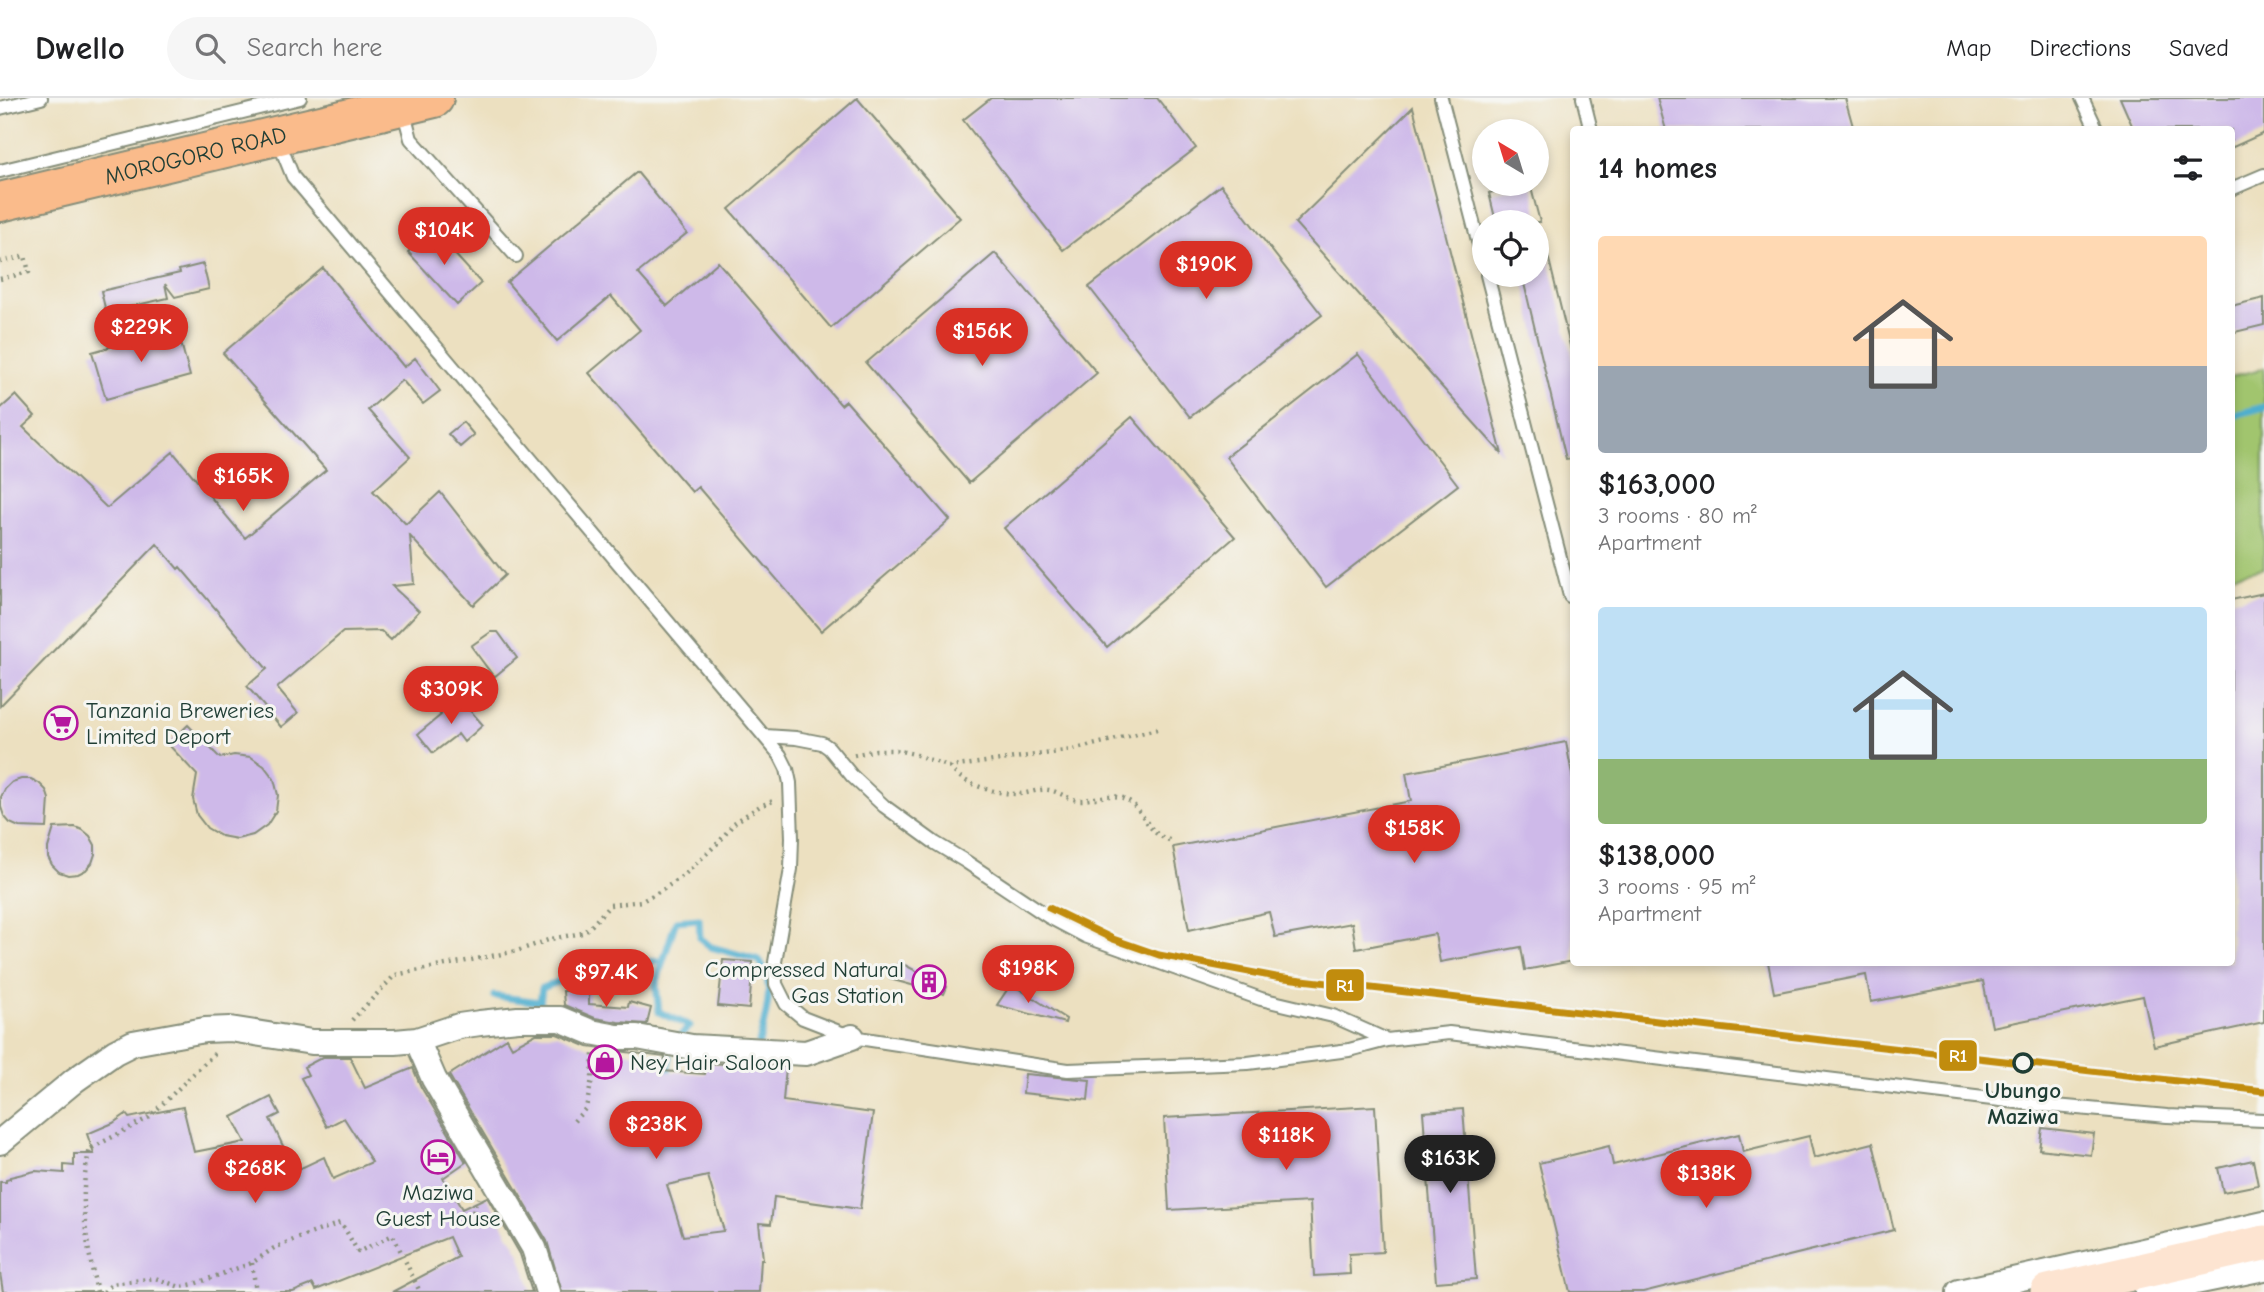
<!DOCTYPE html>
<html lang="en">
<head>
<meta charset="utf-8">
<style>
  body { margin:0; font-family:"Comic Neue",sans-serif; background:#f6f6f6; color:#202124; height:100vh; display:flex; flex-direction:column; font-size:26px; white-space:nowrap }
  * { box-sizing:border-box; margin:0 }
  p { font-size:23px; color:#757577 }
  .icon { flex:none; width:38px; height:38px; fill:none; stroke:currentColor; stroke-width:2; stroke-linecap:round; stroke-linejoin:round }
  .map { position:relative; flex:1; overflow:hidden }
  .drawer { position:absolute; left:1570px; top:28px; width:665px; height:840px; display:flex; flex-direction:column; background:#fff; border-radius:7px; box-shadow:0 4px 10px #0003 }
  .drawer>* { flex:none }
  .needle { width:46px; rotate:322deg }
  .tools { position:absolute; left:1472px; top:21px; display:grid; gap:14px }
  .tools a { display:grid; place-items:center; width:77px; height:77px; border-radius:50%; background:#fff; box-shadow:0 4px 10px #0003; font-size:35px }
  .price { position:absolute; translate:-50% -60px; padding:0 16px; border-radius:24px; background:#d93025; color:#fff; font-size:23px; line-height:46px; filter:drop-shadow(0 2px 4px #0008) }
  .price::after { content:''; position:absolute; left:50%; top:42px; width:21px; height:16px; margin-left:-10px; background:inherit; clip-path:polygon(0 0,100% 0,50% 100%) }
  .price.selected { background:#222; color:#fff }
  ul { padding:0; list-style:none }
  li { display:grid; align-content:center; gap:14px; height:371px; padding:0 28px }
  li span { display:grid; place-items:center; height:217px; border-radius:7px; color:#555 }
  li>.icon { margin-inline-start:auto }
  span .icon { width:126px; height:126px; fill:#fffc; stroke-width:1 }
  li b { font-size:30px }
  h2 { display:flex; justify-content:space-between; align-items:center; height:84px; padding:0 28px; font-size:30px }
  header { display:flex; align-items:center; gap:42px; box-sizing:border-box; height:98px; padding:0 35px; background:#fff; border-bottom:2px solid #e0e0e0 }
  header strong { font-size:33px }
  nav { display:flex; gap:38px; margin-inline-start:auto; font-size:24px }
  .search { width:490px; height:63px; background:#f6f6f6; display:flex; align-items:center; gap:18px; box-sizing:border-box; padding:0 24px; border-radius:38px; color:#757577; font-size:26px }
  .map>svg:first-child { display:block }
  .green { fill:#a1c56e; stroke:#608151; stroke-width:2 }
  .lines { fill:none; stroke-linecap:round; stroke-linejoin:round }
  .stream { stroke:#50afcf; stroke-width:7 }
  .building { fill:#ceb9e9; fill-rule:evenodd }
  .lane-casing { stroke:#868e7a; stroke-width:16 }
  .street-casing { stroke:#868e7a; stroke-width:28 }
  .secondary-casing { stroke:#868e7a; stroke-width:38 }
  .highway-casing { stroke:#868e7a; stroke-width:42 }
  .path { stroke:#868e7a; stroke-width:4.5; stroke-dasharray:2 5; stroke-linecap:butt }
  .lane { stroke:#fff; stroke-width:12 }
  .street { stroke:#fff; stroke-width:24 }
  .secondary { stroke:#fde4d1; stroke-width:35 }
  .highway { stroke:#fabb8b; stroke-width:38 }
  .rail-1-casing { stroke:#f6f6f2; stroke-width:12 }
  .rail-1 { stroke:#c18c0d; stroke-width:7 }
  .stop-dot { fill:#f6f6f2; stroke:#1f3d34; stroke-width:3.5 }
  .labels { text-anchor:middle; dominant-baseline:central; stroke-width:6; stroke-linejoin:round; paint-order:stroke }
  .street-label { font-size:23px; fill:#1f3d34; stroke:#f6f6f2 }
  .poi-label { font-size:23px; fill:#1f3d34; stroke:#f6f6f2; text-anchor:start }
  .stop-label { font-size:23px; font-weight:bold; fill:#1f3d34; stroke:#f6f6f2 }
  .line-badge { stroke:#f6f6f2; stroke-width:2.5 }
  .badge-label { font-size:19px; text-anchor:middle; font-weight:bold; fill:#fff }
</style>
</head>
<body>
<header>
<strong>Dwello</strong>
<div class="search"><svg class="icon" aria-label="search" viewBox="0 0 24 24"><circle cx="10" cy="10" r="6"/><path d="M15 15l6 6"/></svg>Search here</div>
<nav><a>Map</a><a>Directions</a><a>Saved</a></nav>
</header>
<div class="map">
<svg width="2264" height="1194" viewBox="0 0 2264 1194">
  <rect width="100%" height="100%" fill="#f6f6f2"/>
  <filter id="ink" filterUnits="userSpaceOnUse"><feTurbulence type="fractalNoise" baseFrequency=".0143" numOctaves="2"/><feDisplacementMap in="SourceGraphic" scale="14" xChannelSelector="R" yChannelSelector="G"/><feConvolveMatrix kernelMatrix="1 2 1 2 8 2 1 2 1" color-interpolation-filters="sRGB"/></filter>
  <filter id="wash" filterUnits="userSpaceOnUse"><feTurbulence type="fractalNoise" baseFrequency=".00686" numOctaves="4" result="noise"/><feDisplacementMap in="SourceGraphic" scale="28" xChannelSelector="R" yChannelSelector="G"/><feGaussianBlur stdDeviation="1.57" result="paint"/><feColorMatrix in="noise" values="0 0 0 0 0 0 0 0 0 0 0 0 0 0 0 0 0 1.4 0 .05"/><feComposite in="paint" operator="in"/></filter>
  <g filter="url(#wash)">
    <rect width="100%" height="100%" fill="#ece0c0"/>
    <path class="green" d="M2264,270V470L2231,477V279Z"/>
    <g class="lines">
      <path class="stream" d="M2231,318L2264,309
        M663,863L676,823L699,821L700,840L711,849L759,862C777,886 765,919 759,945
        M494,898L540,904L542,890L581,875L617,865L663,863L656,887L659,914L690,928L677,941
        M667,981L670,959"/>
    </g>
    <g id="blocks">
      <path class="building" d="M857,0L960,120L831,230L729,111Z
        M991,0H1157L1196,50L1063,152L963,22Z
        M1657,0H1845L1854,32H1666Z
        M2120,0H2264V35L2231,50V32H2134Z
        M1413,9L1502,356L1295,125Z
        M637,74L687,135L638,175L667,208L718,164L841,307L846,303L950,422L821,533L698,389L692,394L589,275L640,232L611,198L557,243L507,184Z
        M1525,86H1530L1540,124H1496L1489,95Z
        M1221,87L1322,217L1190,319L1089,189Z
        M432,131L481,185L457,207L408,154Z
        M1543,137L1573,260V360L1566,361L1522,177H1536V138Z
        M995,155L1097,275L969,385L866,265Z
        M203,166L209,191L175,199L165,186L168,200L106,214L101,193L180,175L179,172Z
        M323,170L404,269L415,260L440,293L423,306L402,282L368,312L410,359L373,393L406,426L440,394L505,477L473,507L410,438L414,486L392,488L419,513L391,542L381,533L343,534L277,590L298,615L281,629L247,588L267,571L180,469L178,471L157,446L0,608V311L16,297L35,318L23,329L107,410L173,354L245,440L326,372L223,255Z
        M2264,200V227L2231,235V208Z
        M177,230L190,278L106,301L92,254Z
        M1358,256L1458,387L1326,489L1226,359Z
        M1132,319L1235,439L1107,549L1004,430Z
        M463,324L474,337L460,349L448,336Z
        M2264,495V924L2154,948L2143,898L1992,929L1983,883L1871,904L1866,877L1774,895L1768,864H2231V502Z
        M491,534H498L517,560L494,579L471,548Z
        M459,600L483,627L464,644L458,636L433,655L418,636L441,617L440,616Z
        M188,627L220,660L234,657L251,659L264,668L274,681L278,697L276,713L267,727L253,737L237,741L221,738L207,730L197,717L193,701L197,677L168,646Z
        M1566,644L1573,682V863L1525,872L1521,849L1440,864L1435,836L1356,851L1352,825L1275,839L1269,814L1189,832L1173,749L1411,703L1406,675Z
        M21,681H31L39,685L46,692L49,701L47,730L19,729L10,725L4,718L1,709V699L5,691L12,684Z
        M75,729L83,732L90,738L95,747V756L92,765L86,772L78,776L68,777L59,774L52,767L48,759V750L54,730Z
        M723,862L753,864L749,911L718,908Z
        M899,864L947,889L944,896L890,881Z
        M1009,889H1016L1066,921L1065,925L997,907Z
        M589,892V906L628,909L629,904L651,910L647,926L618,924L595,920L564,907L563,893Z
        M536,936H557L588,949L665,959L663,973L705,976L706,965L786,969L783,1003L873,1015L860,1111L774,1099L771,1126L759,1125L763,1161H761L759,1194H562L547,1143L449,977L507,940L512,949ZM708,1078L724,1133L683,1138L667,1087Z
        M323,959H350L365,990L413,970L421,989L466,1064L443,1080L462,1111L487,1099L520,1156L532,1194H392L458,1159L449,1139L316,1192L313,1186L293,1194H3L0,1175V1084H6V1082L10,1081V1079L35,1073L64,1075V1067L74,1068V1056H94L87,1036L113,1025L126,1016L129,1020L183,1009L194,1054L245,1044L232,1019L271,999L280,1016L270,1021L295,1073L324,1059L333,1081L372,1064L344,1020L327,1029L301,980L308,977L304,969Z
        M1025,976L1090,982L1088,1002L1023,995Z
        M1375,1008L1383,1154L1349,1156L1350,1176L1314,1178L1310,1104L1169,1112L1164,1020Z
        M1463,1011L1476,1181L1436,1184L1423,1014Z
        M2042,1030L2094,1036L2091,1057L2039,1051Z
        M1739,1036L1743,1054L1809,1038L1814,1060L1873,1045L1894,1132L1643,1194H1570L1539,1065L1609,1048L1613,1067Z
        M2253,1062L2258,1087L2223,1094L2218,1070Z"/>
    </g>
  </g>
  <g filter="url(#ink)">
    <use href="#blocks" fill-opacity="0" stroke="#868e7a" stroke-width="2"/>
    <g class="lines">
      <defs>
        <path id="lane" d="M1441,0L1484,166
          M1583,0L1591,32
          M2082,0L2097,32
          M0,10L41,0
          M403,11L411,41L516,158
          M278,42L293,79L780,657L787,671L790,685L792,740L791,771L775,864L776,886L786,906L803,920L852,939L1068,972L1248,965L1349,952L1387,942L1449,935L2033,1006L2167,1018L2264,1022
          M0,73L300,0
          M2231,91L2264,77
          M1487,177L1570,498
          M765,638L796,640L822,645L829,650L852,678L884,708L935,745L965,763L1049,819L1085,838L1261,901L1333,918L1387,942"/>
        <path id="street" d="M417,942L434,981L534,1150L548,1194
          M0,1044L75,982L115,954L133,945L205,932L230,931L312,944H395L417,942L459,928L480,925L518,921H560L591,934L617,939H637L692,949L806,955L852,939
          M1959,1194L2264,1126
          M2147,1194L2264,1170"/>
        <path id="secondary" d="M2048,1194L2264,1145"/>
        <g id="highway">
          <path id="s1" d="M0,104L434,0"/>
        </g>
      </defs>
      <use href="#lane" class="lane-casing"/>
      <use href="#street" class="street-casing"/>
      <use href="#secondary" class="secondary-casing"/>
      <use href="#highway" class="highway-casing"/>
      <path class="path" d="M0,164L25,158L29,174L0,181
        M854,657L876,652H896L914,656L950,669L1072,652L1161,630
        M950,669C962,687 997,696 1018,696C1028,696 1040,690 1049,692C1060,694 1069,702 1080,702C1095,702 1111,693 1127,702C1139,708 1145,725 1155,734C1160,739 1167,741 1174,744
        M352,922L395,877L517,853L551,841L582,835L592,827L610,807L642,803L664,791L684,777L720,743L734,725L760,708L776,702
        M574,1023L586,1010L592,981L593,955
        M473,1114L478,1100
        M252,1165L256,1194
        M97,1194C87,1148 77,1098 90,1051L148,1020L215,955
        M104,1194L112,1186L155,1180L180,1189L194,1186L252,1165L274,1150L296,1141L340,1125L345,1131L358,1154L393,1137L420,1194"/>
      <use href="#lane" class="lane"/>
      <use href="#street" class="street"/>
      <use href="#secondary" class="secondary"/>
      <use href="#highway" class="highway"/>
      <defs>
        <path id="rail-1" d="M1049,810L1113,841L1159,857L1276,879L2264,993"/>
      </defs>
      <use href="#rail-1" class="rail-1-casing"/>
      <use href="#rail-1" class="rail-1"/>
    </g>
  </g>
  <defs>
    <symbol id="supermarket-ring" viewBox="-11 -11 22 22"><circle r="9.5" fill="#f6f6f2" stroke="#b5179e" stroke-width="1.5"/><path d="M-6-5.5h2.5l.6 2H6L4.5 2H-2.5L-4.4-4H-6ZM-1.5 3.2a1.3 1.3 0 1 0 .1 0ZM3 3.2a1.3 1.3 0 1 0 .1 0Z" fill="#b5179e"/></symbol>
    <symbol id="building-ring" viewBox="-11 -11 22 22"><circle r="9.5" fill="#f6f6f2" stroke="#b5179e" stroke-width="1.5"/><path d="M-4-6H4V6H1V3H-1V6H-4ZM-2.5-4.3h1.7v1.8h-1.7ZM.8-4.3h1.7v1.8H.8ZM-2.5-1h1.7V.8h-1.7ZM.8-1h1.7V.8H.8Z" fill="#b5179e"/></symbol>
    <symbol id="shop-ring" viewBox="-11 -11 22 22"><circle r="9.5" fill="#f6f6f2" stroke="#b5179e" stroke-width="1.5"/><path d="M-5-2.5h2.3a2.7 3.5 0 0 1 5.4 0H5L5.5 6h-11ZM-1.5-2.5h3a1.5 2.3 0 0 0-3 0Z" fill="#b5179e"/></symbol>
    <symbol id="hotel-ring" viewBox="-11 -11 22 22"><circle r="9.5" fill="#f6f6f2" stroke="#b5179e" stroke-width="1.5"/><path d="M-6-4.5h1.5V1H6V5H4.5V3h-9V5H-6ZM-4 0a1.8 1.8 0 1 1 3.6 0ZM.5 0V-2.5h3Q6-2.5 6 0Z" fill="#b5179e"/></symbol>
  </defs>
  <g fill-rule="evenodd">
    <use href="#supermarket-ring" x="42" y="606" width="38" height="38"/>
    <use href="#building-ring" x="910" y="865" width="38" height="38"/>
    <use href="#shop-ring" x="586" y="945" width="38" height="38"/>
    <use href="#hotel-ring" x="419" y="1040" width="38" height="38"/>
  </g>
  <circle class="stop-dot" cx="2023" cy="965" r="9"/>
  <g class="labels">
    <g class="street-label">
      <text stroke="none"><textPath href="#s1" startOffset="201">MOROGORO ROAD</textPath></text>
    </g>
    <g class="poi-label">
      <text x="86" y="612">Tanzania Breweries<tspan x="86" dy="26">Limited Deport</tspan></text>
      <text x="904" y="871" text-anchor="end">Compressed Natural<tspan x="904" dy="26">Gas Station</tspan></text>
      <text x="630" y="964">Ney Hair Saloon</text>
      <text x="438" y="1094" text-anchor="middle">Maziwa<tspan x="438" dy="26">Guest House</tspan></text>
    </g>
    <g class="stop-label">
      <text x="2023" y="992">Ubungo<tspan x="2023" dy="26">Maziwa</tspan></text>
    </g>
  </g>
  <g class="line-badge">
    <rect x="1325" y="870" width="40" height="34" rx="7" fill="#c18c0d"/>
    <rect x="1938" y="941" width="40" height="33" rx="7" fill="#c18c0d"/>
  </g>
  <g class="badge-label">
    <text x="1345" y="894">R1</text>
    <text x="1958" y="964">R1</text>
  </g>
</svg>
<div class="tools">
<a><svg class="needle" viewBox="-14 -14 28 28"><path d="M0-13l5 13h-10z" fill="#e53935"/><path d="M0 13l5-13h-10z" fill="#757577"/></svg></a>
<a><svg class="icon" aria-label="locate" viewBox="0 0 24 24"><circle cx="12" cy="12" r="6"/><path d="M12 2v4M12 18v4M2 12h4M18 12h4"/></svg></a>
</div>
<b class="price" style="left:444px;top:169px">$104K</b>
<b class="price" style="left:1206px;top:203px">$190K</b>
<b class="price" style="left:141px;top:266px">$229K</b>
<b class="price" style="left:982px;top:270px">$156K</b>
<b class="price" style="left:243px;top:415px">$165K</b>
<b class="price" style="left:451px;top:628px">$309K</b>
<b class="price" style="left:1414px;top:767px">$158K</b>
<b class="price" style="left:1028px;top:907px">$198K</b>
<b class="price" style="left:606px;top:911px">$97.4K</b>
<b class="price" style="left:656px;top:1063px">$238K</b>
<b class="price" style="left:1286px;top:1074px">$118K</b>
<b class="price selected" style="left:1450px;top:1097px">$163K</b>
<b class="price" style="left:255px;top:1107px">$268K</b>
<b class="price" style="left:1706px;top:1112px">$138K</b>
<section class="drawer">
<h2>14 homes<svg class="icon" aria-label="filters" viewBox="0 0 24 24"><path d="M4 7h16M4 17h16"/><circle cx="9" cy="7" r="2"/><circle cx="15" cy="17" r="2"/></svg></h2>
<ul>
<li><span style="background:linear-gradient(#ffd9b3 60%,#9aa5b1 0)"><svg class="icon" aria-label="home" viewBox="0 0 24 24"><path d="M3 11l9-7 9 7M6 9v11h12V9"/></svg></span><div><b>$163,000</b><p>3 rooms · 80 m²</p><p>Apartment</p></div></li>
<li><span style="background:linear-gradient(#bfe0f5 70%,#8fb573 0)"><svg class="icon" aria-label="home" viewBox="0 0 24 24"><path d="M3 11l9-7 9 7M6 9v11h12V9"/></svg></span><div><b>$138,000</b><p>3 rooms · 95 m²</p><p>Apartment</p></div></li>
</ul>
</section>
</div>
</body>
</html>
